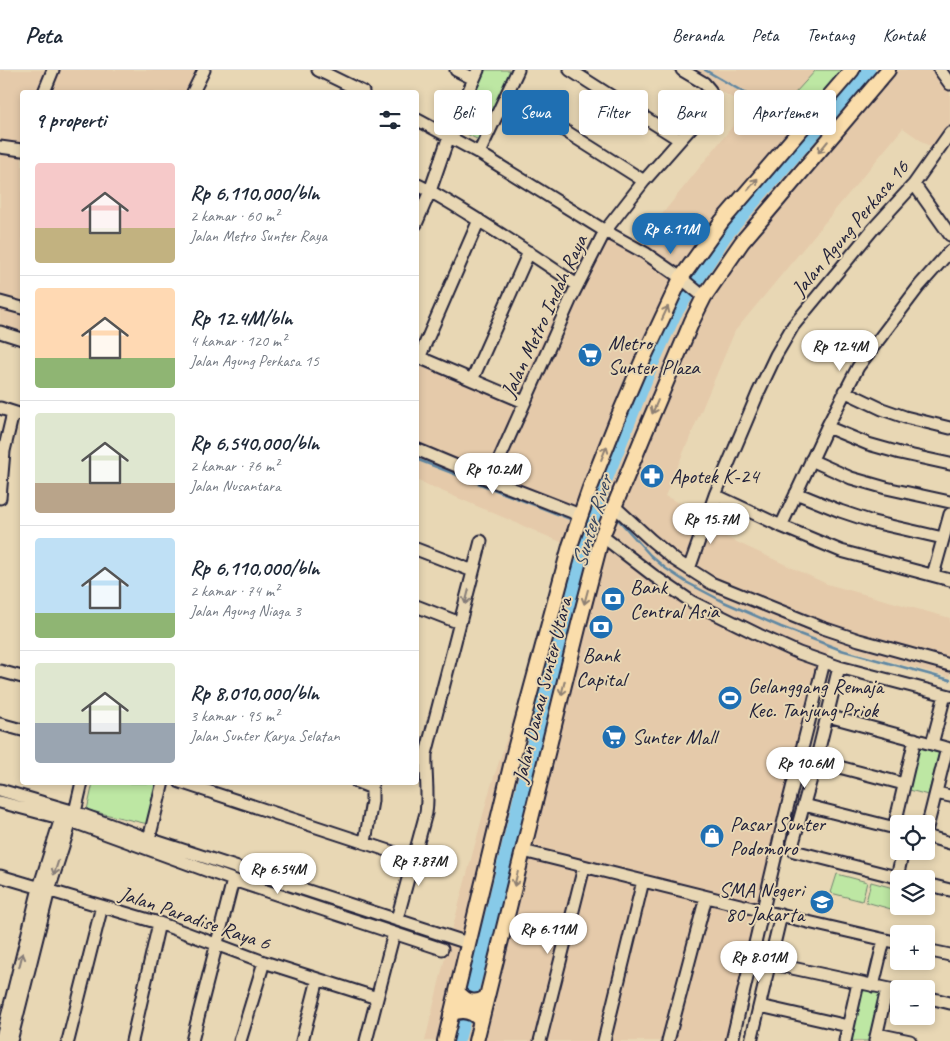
<!DOCTYPE html>
<html lang="id">
<head>
<meta charset="utf-8">
<style>
  body { margin:0; font-family:Caveat,sans-serif; background:#f6f6f7; color:#1f2937; height:100vh; display:flex; flex-direction:column; font-size:19px; white-space:nowrap }
  * { box-sizing:border-box; margin:0 }
  p { font-size:16px; color:#747a83 }
  .icon { flex:none; width:28px; height:28px; fill:none; stroke:currentColor; stroke-width:2; stroke-linecap:round; stroke-linejoin:round }
  .map { position:relative; flex:1; overflow:hidden }
  .panel { position:absolute; left:20px; top:20px; width:399px; height:695px; display:flex; flex-direction:column; background:#fff; border-radius:5px; box-shadow:0 2px 8px #0003 }
  .panel>* { flex:none }
  .guide { position:absolute; left:434px; top:20px; width:441px; height:45px; display:flex; gap:10px }
  .tools { position:absolute; left:890px; top:745px; display:grid; gap:10px }
  .tools a { display:grid; place-items:center; width:45px; height:45px; border-radius:5px; background:#fff; box-shadow:0 2px 8px #0003; font-size:25px }
  .price { position:absolute; translate:-50% -42px; padding:0 11px; border-radius:18px; background:#fff; color:#222; font-size:16px; line-height:32px; filter:drop-shadow(0 1px 2px #0008) }
  .price::after { content:''; position:absolute; left:50%; top:30px; width:15px; height:11px; margin-left:-8px; background:inherit; clip-path:polygon(0 0,100% 0,50% 100%) }
  .price.selected { background:#1f6fb2; color:#fff }
  ul { padding:0; list-style:none }
  li { display:flex; align-items:center; gap:15px; height:125px; padding:0 15px }
  li+li { border-top:1px solid #e0e1e3 }
  li span { display:grid; place-items:center; flex:none; width:140px; height:100px; border-radius:5px; color:#555 }
  li>.icon { margin-inline-start:auto }
  span .icon { width:60px; height:60px; fill:#fffc; stroke-width:1 }
  li b { font-size:21px }
  h2 { display:flex; justify-content:space-between; align-items:center; height:60px; padding:0 15px; font-size:21px }
  .chip { padding:0 18px; border-radius:5px; background:#fff; box-shadow:0 2px 8px #0003; font-size:18px; line-height:45px }
  .chip.selected { background:#1f6fb2; color:#fff }
  header { display:flex; align-items:center; gap:30px; box-sizing:border-box; height:70px; padding:0 25px; background:#fff; border-bottom:1px solid #e0e1e3 }
  header strong { font-size:24px }
  nav { display:flex; gap:28px; margin-inline-start:auto; font-size:18px }
  .map>svg:first-child { display:block }
  .built { fill:#e5caaa }
  .green { fill:#bde7a3; stroke:#70846f }
  .lines { fill:none; stroke-linecap:round; stroke-linejoin:round }
  .stream { stroke:#5f87a3; stroke-width:2.5 }
  .river { stroke:#87cae8; stroke-width:15 }
  .minor-casing { stroke:#22223b; stroke-width:15 }
  .major-casing { stroke:#22223b; stroke-width:18 }
  .minor { stroke:#e8d7b4; stroke-width:11 }
  .major { stroke:#faddab; stroke-width:14 }
  .oneway { stroke:#8e8073 }
  .oneway2 { stroke:#857c78 }
  .labels { text-anchor:middle; dominant-baseline:central; stroke-width:4; stroke-linejoin:round; paint-order:stroke }
  .street-label { font-size:21px; fill:#22223b; stroke:#e8d7b4 }
  .poi-label { font-size:21px; fill:#22223b; stroke:#e8d7b4; text-anchor:start }
  .water-label { font-size:22px; font-style:italic; fill:#36445e; stroke:#e8d7b4 }
</style>
</head>
<body>
<header>
<strong>Peta</strong>
<nav><a>Beranda</a><a>Peta</a><a>Tentang</a><a>Kontak</a></nav>
</header>
<div class="map">
<svg width="950" height="971" viewBox="0 0 950 971">
  <rect width="100%" height="100%" fill="#e8d7b4"/>
  <filter id="ink" filterUnits="userSpaceOnUse"><feTurbulence type="fractalNoise" baseFrequency=".02" numOctaves="2"/><feDisplacementMap in="SourceGraphic" scale="10" xChannelSelector="R" yChannelSelector="G"/><feConvolveMatrix kernelMatrix="1 2 1 2 8 2 1 2 1" color-interpolation-filters="sRGB"/></filter>
  <g filter="url(#ink)">
    <path class="built" d="M0,0H208L197,22H22V270L0,264Z
      M685,0H950V57L933,79L903,58L735,261L665,426L706,446L704,457L827,514L950,548V607L830,575L731,971H425L450,867L490,719L570,476L416,410V289L515,331L566,215L601,157L635,178L748,37Z"/>
    <path class="green" d="M481,0H515L481,71L454,58Z
      M816,0H845L815,34L795,23Z
      M853,0H866L813,60L807,56Z
      M917,677L939,683L928,725L906,719Z
      M93,713H158L148,754L87,740Z
      M837,804L867,812L862,831L831,823Z
      M871,812L897,819L891,839L866,832Z
      M862,919L884,925L872,971H848Z"/>
    <g class="lines">
      <path class="stream" d="M705,0L799,54
        M416,389L573,450
        M598,429L608,440
        M616,447L650,485L665,498L686,512L724,532L781,557L841,580L950,610
        M475,878L482,880"/>
      <path class="river" d="M457,971L492,846L582,477L604,412L649,299L674,244L724,166L755,129L868,0"/>
      <defs>
        <path id="minor" d="M318,0L363,22
          M456,0L474,9
          M570,0L680,70
          M940,0L950,14
          M44,22L53,0
          M193,22L204,0
          M507,24L644,111
          M416,49L479,83L605,161L645,183L681,208L704,227
          M0,77L22,80
          M479,83L518,0
          M416,114C435,123 452,134 470,145C506,167 542,191 577,215
          M914,114L950,165
          M416,154L430,121L449,66L478,0
          M0,232L22,238
          M0,262L22,269
          M416,286L524,332
          M419,288L479,150
          M472,310L529,182
          M844,321L882,339L905,347L950,358
          M0,338L22,345
          M827,357L868,374L900,383L950,394
          M416,379L490,410L580,445
          M811,390L851,408L886,418L950,432
          M490,410L573,224L605,161L644,111L680,70L705,42L711,33V25L710,20L704,13L682,0
          M796,423L840,441L873,452L943,468
          M715,425L781,456L841,481L950,510
          M0,428L4,381L13,343
          M614,436L651,470L675,490L711,513L820,557L859,570L950,595
          M781,456L827,357L858,297L920,215L950,181
          M602,466L654,506L692,532L759,565L799,583L839,597L950,626
          M416,479L473,501
          M689,499L715,425L759,321L776,285L793,256L873,159L914,114L950,63
          M933,505L950,444
          M416,536L460,553
          M839,597L816,691L793,773L794,781L904,809
          M0,601L22,607
          M828,646L950,679
          M0,654L22,660
          M932,674L945,625
          M816,691L904,714
          M180,712L414,789
          M357,712L372,718
          M0,720L75,742L149,769L468,873
          M936,723L950,726
          M0,732L71,751L233,810L442,879
          M804,735L899,759
          M75,742L82,712
          M894,758L915,669
          M926,762L947,678
          M926,766L950,773
          M149,769L163,712
          M365,772L372,731V712
          M523,781L808,852L899,873
          M0,806L159,853L264,892L377,928
          M897,807L903,781
          M926,814L950,820
          M397,849L426,743C429,724 425,704 426,684L481,471
          M926,880L950,885
          M769,893L899,921
          M873,916L884,870
          M926,927L950,933
          M760,936L848,956
          M877,964L910,971
          M1,971L39,818L61,748
          M11,971L49,820L71,751
          M68,971L102,836
          M132,971L159,853
          M192,971L233,810
          M240,971L264,892
          M302,971L318,909
          M366,971L394,863
          M540,971L584,797
          M604,971L643,811
          M668,971L706,827
          M732,971L785,746L824,592
          M751,971L781,845
          M845,971L858,913
          M875,971L887,919"/>
        <path id="major" d="M457,921C465,932 476,935 487,927
          M451,944C463,938 473,941 481,951
          M445,971L515,679L570,476L590,418L617,350L644,287L681,208L722,151L852,0
          M476,971L579,554L602,466L645,362L692,251L704,227L742,172L888,0"/>
      </defs>
      <use href="#minor" class="minor-casing"/>
      <use href="#major" class="major-casing"/>
      <use href="#minor" class="minor"/>
      <use href="#major" class="major"/>
    </g>
    <defs><path id="oneway-shaft" d="M-6 0H5M1.5-3L5.5 0L1.5 3" fill="none" stroke-width="1.6" stroke-linecap="round" stroke-linejoin="round" transform="scale(1.25)"/></defs>
    <g class="oneway">
      <use href="#oneway-shaft" transform="translate(823 77) rotate(130)"/>
      <use href="#oneway-shaft" transform="translate(753 114) rotate(-50)"/>
      <use href="#oneway-shaft" transform="translate(665 243) rotate(-65)"/>
      <use href="#oneway-shaft" transform="translate(655 337) rotate(113)"/>
      <use href="#oneway-shaft" transform="translate(604 383) rotate(-68)"/>
      <use href="#oneway-shaft" transform="translate(586 527) rotate(105)"/>
      <use href="#oneway-shaft" transform="translate(563 618) rotate(104)"/>
      <use href="#oneway-shaft" transform="translate(516 809) rotate(104)"/>
    </g>
    <g class="oneway2">
      <use href="#oneway-shaft" transform="translate(467 527) rotate(104)"/>
      <use href="#oneway-shaft" transform="translate(56 798) rotate(108)"/>
      <use href="#oneway-shaft" transform="translate(21 890) rotate(-76)"/>
    </g>
  </g>
  <defs>
    <symbol id="supermarket-disc" viewBox="-11 -11 22 22"><circle r="9.5" fill="#1f6fb2" stroke="#e8d7b4"/><path d="M-6-5.5h2.5l.6 2H6L4.5 2H-2.5L-4.4-4H-6ZM-1.5 3.2a1.3 1.3 0 1 0 .1 0ZM3 3.2a1.3 1.3 0 1 0 .1 0Z" fill="#fff"/></symbol>
    <symbol id="pharmacy-disc" viewBox="-11 -11 22 22"><circle r="9.5" fill="#1f6fb2" stroke="#e8d7b4"/><path d="M-2-6h4v4h4v4h-4v4h-4v-4h-4v-4h4Z" fill="#fff"/></symbol>
    <symbol id="bank-disc" viewBox="-11 -11 22 22"><circle r="9.5" fill="#1f6fb2" stroke="#e8d7b4"/><path d="M-6-4H6V4H-6ZM0-2.3a2.3 2.3 0 1 0 0 4.6a2.3 2.3 0 1 0 0-4.6Z" fill="#fff"/></symbol>
    <symbol id="stadium-disc" viewBox="-11 -11 22 22"><circle r="9.5" fill="#1f6fb2" stroke="#e8d7b4"/><path d="M0-5a6.5 5 0 1 0 0 10a6.5 5 0 1 0 0-10ZM-3.5-1.8h7v3.6h-7Z" fill="#fff"/></symbol>
    <symbol id="shop-disc" viewBox="-11 -11 22 22"><circle r="9.5" fill="#1f6fb2" stroke="#e8d7b4"/><path d="M-5-2.5h2.3a2.7 3.5 0 0 1 5.4 0H5L5.5 6h-11ZM-1.5-2.5h3a1.5 2.3 0 0 0-3 0Z" fill="#fff"/></symbol>
    <symbol id="school-disc" viewBox="-11 -11 22 22"><circle r="9.5" fill="#1f6fb2" stroke="#e8d7b4"/><path d="M0-5L7-2L0 1L-7-2ZM-4 1L0 2.5L4 1V4Q0 6-4 4Z" fill="#fff"/></symbol>
  </defs>
  <g fill-rule="evenodd">
    <use href="#supermarket-disc" x="576" y="271" width="28" height="28"/>
    <use href="#pharmacy-disc" x="638" y="392" width="28" height="28"/>
    <use href="#bank-disc" x="599" y="515" width="28" height="28"/>
    <use href="#bank-disc" x="587" y="543" width="28" height="28"/>
    <use href="#stadium-disc" x="716" y="614" width="28" height="28"/>
    <use href="#supermarket-disc" x="600" y="653" width="28" height="28"/>
    <use href="#shop-disc" x="698" y="752" width="28" height="28"/>
    <use href="#school-disc" x="808" y="818" width="28" height="28"/>
  </g>
  <g class="labels">
    <g class="street-label">
      <text transform="translate(850 158) rotate(-50)">Jalan Agung Perkasa 16</text>
      <text transform="translate(544 246) rotate(-65)">Jalan Metro Indah Raya</text>
      <text transform="translate(542 620) rotate(-76)">Jalan Danau Sunter Utara</text>
      <text transform="translate(195 848) rotate(19)">Jalan Paradise Raya 6</text>
    </g>
    <g class="poi-label">
      <text x="608" y="273">Metro<tspan x="608" dy="24">Sunter Plaza</tspan></text>
      <text x="670" y="406">Apotek K-24</text>
      <text x="630" y="517">Bank<tspan x="630" dy="24">Central Asia</tspan></text>
      <text x="601" y="585" text-anchor="middle">Bank<tspan x="601" dy="24">Capital</tspan></text>
      <text x="748" y="616">Gelanggang Remaja<tspan x="748" dy="24">Kec. Tanjung Priok</tspan></text>
      <text x="632" y="667">Sunter Mall</text>
      <text x="730" y="754">Pasar Sunter<tspan x="730" dy="24">Podomoro</tspan></text>
      <text x="804" y="820" text-anchor="end">SMA Negeri<tspan x="804" dy="24">80 Jakarta</tspan></text>
    </g>
    <g class="water-label">
      <text transform="translate(592 452) rotate(-73)">Sunter River</text>
    </g>
  </g>
</svg>
<div class="tools">
<a><svg class="icon" aria-label="locate" viewBox="0 0 24 24"><circle cx="12" cy="12" r="6"/><path d="M12 2v4M12 18v4M2 12h4M18 12h4"/></svg></a>
<a><svg class="icon" aria-label="layers" viewBox="0 0 24 24"><path d="M12 4l9 5-9 5-9-5zM3 14l9 5 9-5"/></svg></a>
<a>+</a>
<a>−</a>
</div>
<b class="price selected" style="left:671px;top:185px">Rp 6.11M</b>
<b class="price" style="left:840px;top:302px">Rp 12.4M</b>
<b class="price" style="left:493px;top:425px">Rp 10.2M</b>
<b class="price" style="left:711px;top:475px">Rp 15.7M</b>
<b class="price" style="left:805px;top:719px">Rp 10.6M</b>
<b class="price" style="left:419px;top:817px">Rp 7.87M</b>
<b class="price" style="left:278px;top:825px">Rp 6.54M</b>
<b class="price" style="left:548px;top:885px">Rp 6.11M</b>
<b class="price" style="left:759px;top:913px">Rp 8.01M</b>
<div class="guide">
<a class="chip">Beli</a>
<a class="chip selected">Sewa</a>
<a class="chip">Filter</a>
<a class="chip">Baru</a>
<a class="chip">Apartemen</a>
</div>
<section class="panel">
<h2>9 properti<svg class="icon" aria-label="filters" viewBox="0 0 24 24"><path d="M4 7h16M4 17h16"/><circle cx="9" cy="7" r="2"/><circle cx="15" cy="17" r="2"/></svg></h2>
<ul>
<li><span style="background:linear-gradient(#f6c9c9 65%,#c2b280 0)"><svg class="icon" aria-label="home" viewBox="0 0 24 24"><path d="M3 11l9-7 9 7M6 9v11h12V9"/></svg></span><div><b>Rp 6,110,000/bln</b><p>2 kamar · 60 m²</p><p>Jalan Metro Sunter Raya</p></div></li>
<li><span style="background:linear-gradient(#ffd9b3 70%,#8fb573 0)"><svg class="icon" aria-label="home" viewBox="0 0 24 24"><path d="M3 11l9-7 9 7M6 9v11h12V9"/></svg></span><div><b>Rp 12.4M/bln</b><p>4 kamar · 120 m²</p><p>Jalan Agung Perkasa 15</p></div></li>
<li><span style="background:linear-gradient(#dfe7d0 70%,#b9a48a 0)"><svg class="icon" aria-label="home" viewBox="0 0 24 24"><path d="M3 11l9-7 9 7M6 9v11h12V9"/></svg></span><div><b>Rp 6,540,000/bln</b><p>2 kamar · 76 m²</p><p>Jalan Nusantara</p></div></li>
<li><span style="background:linear-gradient(#bfe0f5 75%,#8fb573 0)"><svg class="icon" aria-label="home" viewBox="0 0 24 24"><path d="M3 11l9-7 9 7M6 9v11h12V9"/></svg></span><div><b>Rp 6,110,000/bln</b><p>2 kamar · 74 m²</p><p>Jalan Agung Niaga 3</p></div></li>
<li><span style="background:linear-gradient(#dfe7d0 60%,#9aa5b1 0)"><svg class="icon" aria-label="home" viewBox="0 0 24 24"><path d="M3 11l9-7 9 7M6 9v11h12V9"/></svg></span><div><b>Rp 8,010,000/bln</b><p>3 kamar · 95 m²</p><p>Jalan Sunter Karya Selatan</p></div></li>
</ul>
</section>
</div>
</body>
</html>
